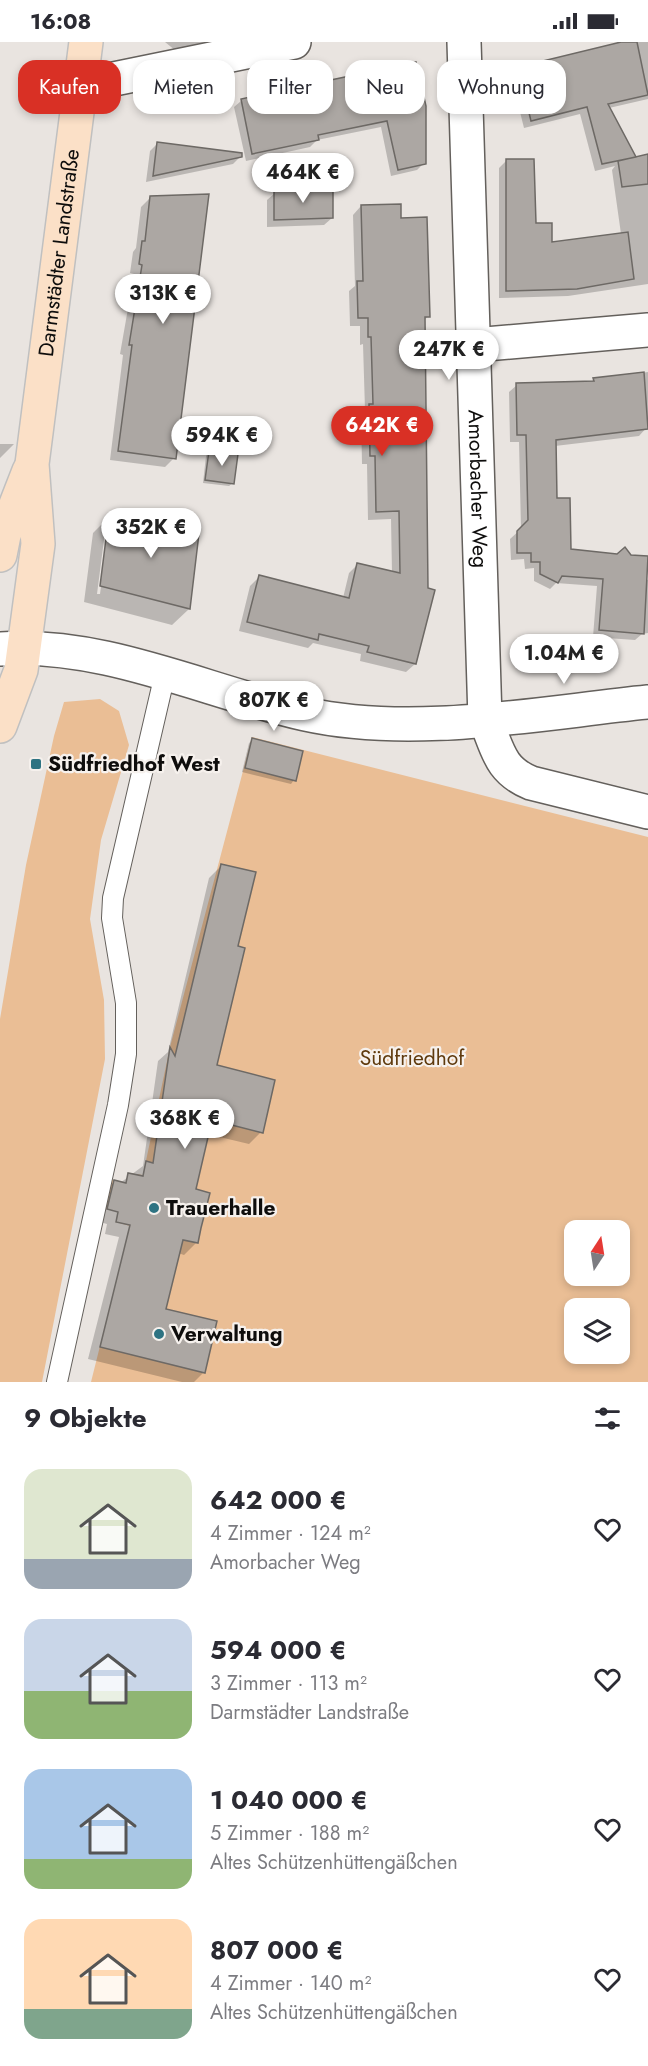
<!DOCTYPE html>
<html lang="de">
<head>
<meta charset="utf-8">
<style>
  body { margin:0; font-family:Jost,sans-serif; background:#f2f2f3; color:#2b2b33; height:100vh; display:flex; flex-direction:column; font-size:22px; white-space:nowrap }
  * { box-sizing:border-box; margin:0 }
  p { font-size:20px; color:#7c7c81 }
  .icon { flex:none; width:33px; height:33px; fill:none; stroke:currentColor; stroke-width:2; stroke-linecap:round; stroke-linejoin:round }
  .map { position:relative; height:1340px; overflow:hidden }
  .panel { display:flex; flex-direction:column; background:#fff; flex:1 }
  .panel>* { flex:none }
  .top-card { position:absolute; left:18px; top:18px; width:612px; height:54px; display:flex; gap:12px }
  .needle { width:39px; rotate:12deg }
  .buttons { position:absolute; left:564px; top:1178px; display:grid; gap:12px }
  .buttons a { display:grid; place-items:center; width:66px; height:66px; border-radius:12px; background:#fff; box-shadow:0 3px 9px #0003; font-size:30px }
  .price { position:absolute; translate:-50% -51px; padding:0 14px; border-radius:21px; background:#fff; color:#222; font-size:20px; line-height:39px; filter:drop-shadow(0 2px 3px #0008) }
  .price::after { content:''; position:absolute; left:50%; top:36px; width:18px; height:14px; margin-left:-9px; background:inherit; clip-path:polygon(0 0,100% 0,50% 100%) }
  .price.active { background:#d93025; color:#fff }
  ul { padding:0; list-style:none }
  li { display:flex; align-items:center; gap:18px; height:150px; padding:0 24px }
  li span { display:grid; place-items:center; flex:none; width:168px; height:120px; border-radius:18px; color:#555 }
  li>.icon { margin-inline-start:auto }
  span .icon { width:72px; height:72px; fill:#fffc; stroke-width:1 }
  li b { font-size:26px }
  h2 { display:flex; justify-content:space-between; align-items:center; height:72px; padding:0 24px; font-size:26px }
  .chip { padding:0 21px; border-radius:18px; background:#fff; box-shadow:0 3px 9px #0003; font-size:21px; line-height:54px }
  .chip.active { background:#d93025; color:#fff }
  .status { display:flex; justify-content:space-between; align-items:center; height:42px; padding:0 30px; background:#fff; direction:ltr }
  .status svg { height:16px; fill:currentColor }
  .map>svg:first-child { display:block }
  .green { fill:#eabe95; fill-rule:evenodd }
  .shadow { fill:#0003; fill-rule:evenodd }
  .building { fill:#aca7a3; stroke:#6d6965; stroke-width:1.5 }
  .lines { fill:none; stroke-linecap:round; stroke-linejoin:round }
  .lane-casing { stroke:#64605c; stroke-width:22 }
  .street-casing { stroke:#64605c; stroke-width:36 }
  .primary-casing { stroke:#c0c0c0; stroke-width:36 }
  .lane { stroke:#fff; stroke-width:20 }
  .street { stroke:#fff; stroke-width:33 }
  .primary { stroke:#fbe0c7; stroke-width:33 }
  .poi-dot { fill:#2e7382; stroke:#f6f1ed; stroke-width:2 }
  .labels { text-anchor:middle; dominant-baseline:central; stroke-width:4.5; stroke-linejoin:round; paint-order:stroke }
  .street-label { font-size:21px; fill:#0e0d0c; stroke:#f6f1ed }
  .poi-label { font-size:21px; font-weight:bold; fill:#0e0d0c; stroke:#f6f1ed; text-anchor:start }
  .park-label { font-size:21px; fill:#5f3a0d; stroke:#f6f1ed }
</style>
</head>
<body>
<div class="status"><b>16:08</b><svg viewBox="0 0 49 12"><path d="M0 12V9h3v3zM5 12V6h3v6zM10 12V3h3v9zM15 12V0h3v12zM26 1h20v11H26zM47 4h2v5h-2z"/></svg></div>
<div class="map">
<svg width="648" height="1340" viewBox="0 0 648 1340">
  <rect width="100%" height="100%" fill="#e9e4e0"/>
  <path class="green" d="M100,657L119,669L129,703L101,798L90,877L104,958L105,1017L42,1340H0V977L26,823L54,694L64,660Z
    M252,695L648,795V1340H91L130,1184L116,1180L118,1170L100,1165L108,1137L126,1141L128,1131L143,1133L170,1005ZM574,1188H620V1233H574ZM574,1266H620V1311H574Z"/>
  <path class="shadow" d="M165,0H211L176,9Z
    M626,0H648V57L609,66L631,117L648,113V242L568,254L499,256V126L506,119L534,182L551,202L621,192L612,128L615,124L595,129L580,72L524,86L511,34L518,26Z
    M415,22L424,121L417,128L391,134L381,85L317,98L310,105L246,119L234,65L241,59Z
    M158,101L241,114L233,122L146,140L150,109Z
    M275,151L332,176L324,183L267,185V158Z
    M151,155L174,416L165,425L110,418L123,313L120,312L134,232L130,231L133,210L136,206L141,165Z
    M361,164L400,178L428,274L424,279L415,622L406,630L360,619L361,612L313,601L308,606L239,589L250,544L259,535L343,556L349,531L358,522L392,531L391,477L368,478L367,422H362L361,372L365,368L363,302L360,303V284H350L349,249L355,244L353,173Z
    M648,330V384L639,394L555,404L556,457L570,508L648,538V591L642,592L635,598L593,595L597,544L556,541L550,547L534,539V526L525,527L524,517L511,518L510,497L521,487L519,400H510L509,350L517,343L590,341L594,337Z
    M0,402H14L0,416Z
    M209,410L233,441L229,444L203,441L206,414Z
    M110,474L189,567L172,583L84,560L93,491ZM105,490H108L100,552H97Z
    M253,698L294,738L291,742L242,730L249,701Z
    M222,823L236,905L215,1024L261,1090L249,1102L207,1092L194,1148L196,1201L184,1213L178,1211L165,1268L204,1330L194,1340H182L88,1317L119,1195L105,1192L107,1182L96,1179L102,1152L114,1140L120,1141L143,1124L158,1019L168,1010L209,836Z"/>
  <path class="building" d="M621,0H637L648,53L608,62L636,115L602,122L587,65L531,79L518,25Z
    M416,20L426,64V122L398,128L387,79L318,93L319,98L252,112L241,57Z
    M157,100L242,111V115L153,134Z
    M648,112V142L622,145L618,119Z
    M506,117H534L536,181H552V200L628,190L634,237L577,247L506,249Z
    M333,147V176L274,178V149Z
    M209,152L176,417L118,409L132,303H129L142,223L139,222L142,199H145L150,154Z
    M401,162V176L427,175L430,275H425L428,546L435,548L416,622L367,610L369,604L319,592L318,598L247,580L259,533L349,556L357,521L400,531L399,469L376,470L375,414H370L369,362H373L371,295H368V276H358L357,239H363L361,163Z
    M644,330L648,387L556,398L557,456H570L571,507L617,512L625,505L631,513L648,514L644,592L599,588L603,537L562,534L558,541L540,532V520H531V511H517V489L528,478L526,393H517L516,341L594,339L593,336Z
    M209,409L238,412L234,442L205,438Z
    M109,473L200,483L190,567L100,544Z
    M252,696L303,709L296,739L245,726Z
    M221,822L256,830L238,904L245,906L217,1023L275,1038L263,1091L212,1078L196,1147L210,1151L201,1186L198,1201L183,1198L166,1267L217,1279L205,1331L100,1305L130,1183L116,1180L118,1170L107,1167L114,1138L126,1141L128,1131L143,1134L146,1119L153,1121L170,1005L175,1014Z"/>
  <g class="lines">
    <defs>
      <path id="lane" d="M57,1340L118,1063L126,1012V961L112,876L113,856L165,632"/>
      <g id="street">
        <path id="s1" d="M464,0L485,677C498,707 499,728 531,741L648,770"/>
        <path d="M81,40L114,37L294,0"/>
        <path d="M474,303L648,288"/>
        <path d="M0,607C105,600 204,649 305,672C413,696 538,671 648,660"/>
      </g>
      <g id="primary">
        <path d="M0,513L4,493L29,429"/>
        <path id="s2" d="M0,684L21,628L38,502L32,422L86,0"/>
      </g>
    </defs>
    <use href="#lane" class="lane-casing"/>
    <use href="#street" class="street-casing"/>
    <use href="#primary" class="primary-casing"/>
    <use href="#lane" class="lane"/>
    <use href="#street" class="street"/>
    <use href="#primary" class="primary"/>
  </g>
  <g class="poi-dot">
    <rect x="30" y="716" width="12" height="12" rx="3"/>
    <circle cx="154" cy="1166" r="6"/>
    <circle cx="159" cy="1292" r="6"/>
  </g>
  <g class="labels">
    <g class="street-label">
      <text stroke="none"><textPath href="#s2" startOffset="480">Darmstädter Landstraße</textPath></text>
      <text stroke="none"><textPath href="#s1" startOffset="447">Amorbacher Weg</textPath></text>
    </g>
    <g class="poi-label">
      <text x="48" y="722">Südfriedhof West</text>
      <text x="166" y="1166">Trauerhalle</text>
      <text x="171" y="1292">Verwaltung</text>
    </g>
    <g class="park-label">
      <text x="412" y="1016">Südfriedhof</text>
    </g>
  </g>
</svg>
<div class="buttons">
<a><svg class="needle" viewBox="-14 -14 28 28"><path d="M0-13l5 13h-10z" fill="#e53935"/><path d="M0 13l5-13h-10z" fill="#7c7c81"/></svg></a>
<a><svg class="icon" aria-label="layers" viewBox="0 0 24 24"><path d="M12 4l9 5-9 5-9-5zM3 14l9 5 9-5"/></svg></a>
</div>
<b class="price" style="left:303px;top:162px">464K €</b>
<b class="price" style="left:163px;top:283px">313K €</b>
<b class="price" style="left:449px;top:339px">247K €</b>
<b class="price active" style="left:382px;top:415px">642K €</b>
<b class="price" style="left:222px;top:425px">594K €</b>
<b class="price" style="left:151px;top:517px">352K €</b>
<b class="price" style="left:564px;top:643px">1.04M €</b>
<b class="price" style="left:274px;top:690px">807K €</b>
<b class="price" style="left:185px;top:1108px">368K €</b>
<div class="top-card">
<a class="chip active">Kaufen</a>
<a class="chip">Mieten</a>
<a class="chip">Filter</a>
<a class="chip">Neu</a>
<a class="chip">Wohnung</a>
</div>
</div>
<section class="panel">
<h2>9 Objekte<svg class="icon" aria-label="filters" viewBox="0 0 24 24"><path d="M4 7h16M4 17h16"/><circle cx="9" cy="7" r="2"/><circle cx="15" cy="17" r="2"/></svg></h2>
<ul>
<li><span style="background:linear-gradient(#dfe7d0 75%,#9aa5b1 0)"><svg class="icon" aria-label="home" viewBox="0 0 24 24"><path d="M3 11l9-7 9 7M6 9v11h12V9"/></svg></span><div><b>642 000 €</b><p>4 Zimmer · 124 m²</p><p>Amorbacher Weg</p></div><svg class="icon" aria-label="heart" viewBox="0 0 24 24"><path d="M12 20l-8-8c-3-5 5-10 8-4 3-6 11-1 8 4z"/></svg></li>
<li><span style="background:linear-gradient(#c9d6e8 60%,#8fb573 0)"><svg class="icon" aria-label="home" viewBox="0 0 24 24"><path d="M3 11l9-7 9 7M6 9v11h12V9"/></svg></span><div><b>594 000 €</b><p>3 Zimmer · 113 m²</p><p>Darmstädter Landstraße</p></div><svg class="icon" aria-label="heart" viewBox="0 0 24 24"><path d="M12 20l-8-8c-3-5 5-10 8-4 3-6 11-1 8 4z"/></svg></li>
<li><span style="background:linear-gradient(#a9c7e8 75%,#8fb573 0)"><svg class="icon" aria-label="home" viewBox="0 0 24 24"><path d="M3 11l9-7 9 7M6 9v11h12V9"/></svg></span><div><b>1 040 000 €</b><p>5 Zimmer · 188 m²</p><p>Altes Schützenhüttengäßchen</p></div><svg class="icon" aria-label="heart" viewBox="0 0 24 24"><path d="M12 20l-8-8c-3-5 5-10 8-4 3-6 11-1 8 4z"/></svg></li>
<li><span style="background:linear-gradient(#ffd9b3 75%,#7fa58c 0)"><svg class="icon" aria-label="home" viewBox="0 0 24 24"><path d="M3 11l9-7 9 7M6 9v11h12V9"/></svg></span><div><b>807 000 €</b><p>4 Zimmer · 140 m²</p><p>Altes Schützenhüttengäßchen</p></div><svg class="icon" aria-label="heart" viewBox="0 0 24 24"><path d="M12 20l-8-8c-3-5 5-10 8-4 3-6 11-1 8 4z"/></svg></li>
</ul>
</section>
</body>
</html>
